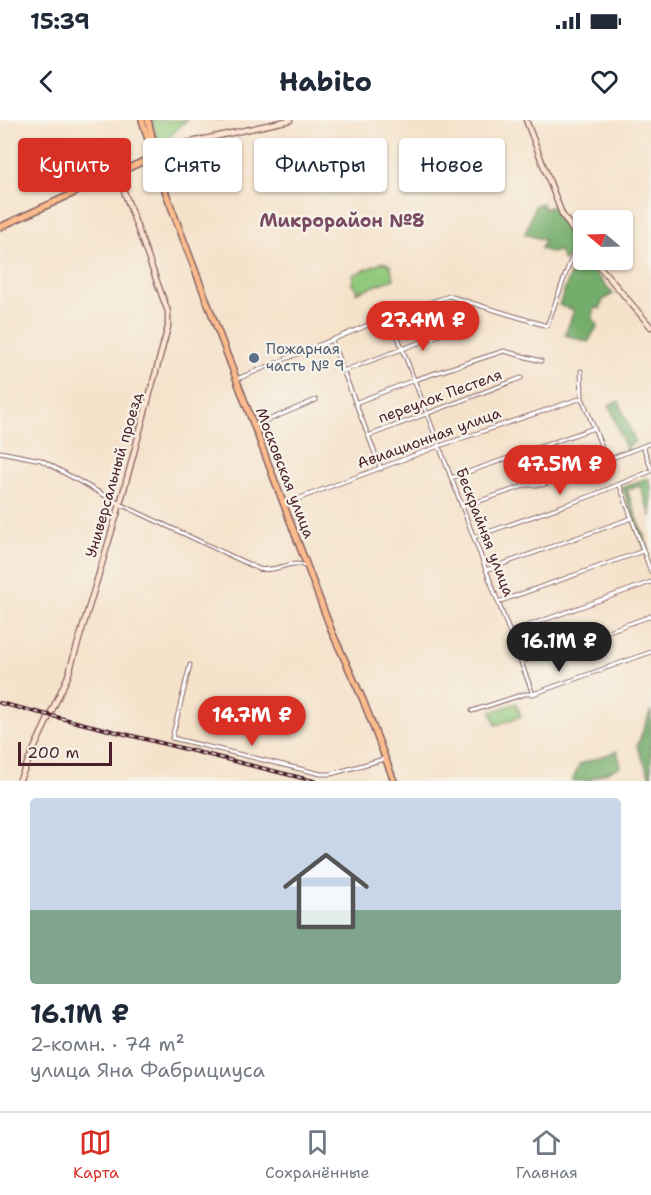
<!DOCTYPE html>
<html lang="ru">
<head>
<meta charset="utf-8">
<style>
  body { margin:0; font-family:"Shantell Sans",sans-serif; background:#f6f6f7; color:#1f2937; height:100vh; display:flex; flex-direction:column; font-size:22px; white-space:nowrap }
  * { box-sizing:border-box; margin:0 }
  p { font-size:20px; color:#747a83 }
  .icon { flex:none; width:33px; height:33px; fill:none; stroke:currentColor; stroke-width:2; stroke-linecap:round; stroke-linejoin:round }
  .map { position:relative; height:661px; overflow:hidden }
  .sheet { display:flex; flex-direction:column; background:#fff; flex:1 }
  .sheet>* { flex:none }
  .banner { position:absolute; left:18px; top:18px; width:615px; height:54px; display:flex; gap:12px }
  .needle { width:39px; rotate:289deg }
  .buttons { position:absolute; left:573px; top:90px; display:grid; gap:12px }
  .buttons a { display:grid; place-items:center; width:60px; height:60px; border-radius:6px; background:#fff; box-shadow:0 2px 4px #0004; font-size:30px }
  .scale { position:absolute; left:18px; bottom:15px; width:94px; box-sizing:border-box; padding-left:6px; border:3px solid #4a1f2b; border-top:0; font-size:16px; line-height:21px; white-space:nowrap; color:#4a1f2b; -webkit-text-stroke:4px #f7f3e8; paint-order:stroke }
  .price { position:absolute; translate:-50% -51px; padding:0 14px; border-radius:21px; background:#d93025; color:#fff; font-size:20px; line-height:39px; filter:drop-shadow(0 2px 3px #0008) }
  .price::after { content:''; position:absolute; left:50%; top:36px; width:18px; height:14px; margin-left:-9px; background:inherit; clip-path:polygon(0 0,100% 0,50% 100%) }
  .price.on { background:#222; color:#fff }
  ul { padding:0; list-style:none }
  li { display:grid; align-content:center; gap:12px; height:318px; padding:0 30px }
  li span { display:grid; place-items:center; height:186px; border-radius:6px; color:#555 }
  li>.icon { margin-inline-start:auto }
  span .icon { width:108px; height:108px; fill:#fffc; stroke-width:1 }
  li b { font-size:26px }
  .pill { padding:0 21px; border-radius:6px; background:#fff; box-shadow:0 2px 4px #0004; font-size:21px; line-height:54px }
  .pill.on { background:#d93025; color:#fff }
  .status { display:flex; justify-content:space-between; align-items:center; height:42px; padding:0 30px; background:#fff; direction:ltr }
  .status svg { height:16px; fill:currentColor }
  header { display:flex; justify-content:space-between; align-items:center; height:78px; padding:0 30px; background:#fff; font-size:27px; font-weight:700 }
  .tabs { display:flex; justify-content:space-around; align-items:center; height:84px; border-top:2px solid #e0e1e3; background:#fff; font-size:16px; color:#747a83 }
  .tabs a { display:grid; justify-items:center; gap:3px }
  .tabs .on { color:#d93025 }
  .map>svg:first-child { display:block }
  .green { fill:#90c97c; stroke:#6d7454; stroke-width:1.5 }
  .forest { fill:#74ad6c; stroke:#5f664c; stroke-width:1.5 }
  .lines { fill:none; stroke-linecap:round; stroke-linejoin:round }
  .street-casing { stroke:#866363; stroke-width:5 }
  .secondary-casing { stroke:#866363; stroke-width:7 }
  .primary-casing { stroke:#866363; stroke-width:8 }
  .street { stroke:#fff; stroke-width:3 }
  .secondary { stroke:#fde4d1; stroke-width:4.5 }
  .primary { stroke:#fbbb8c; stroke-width:5 }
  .rail-casing { stroke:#4a1f2b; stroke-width:4 }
  .rail { stroke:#f7f3e8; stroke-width:1.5; stroke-dasharray:4.5; stroke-linecap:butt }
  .service-dot { fill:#5c6f8a; stroke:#f7f3e8; stroke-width:2 }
  .labels { text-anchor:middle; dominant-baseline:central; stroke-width:4.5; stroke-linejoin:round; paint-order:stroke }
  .service-label { font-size:15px; fill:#4e5e75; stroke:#f7f3e8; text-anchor:start }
  .street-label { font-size:15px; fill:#4a1f2b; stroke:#f7f3e8 }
  .quarter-label { font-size:18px; font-weight:bold; fill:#7a4c64; stroke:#f7f3e8 }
</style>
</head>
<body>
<div class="status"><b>15:39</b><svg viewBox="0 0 49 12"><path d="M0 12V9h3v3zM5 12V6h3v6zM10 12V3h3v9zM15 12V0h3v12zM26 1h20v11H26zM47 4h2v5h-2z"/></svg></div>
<header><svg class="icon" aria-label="back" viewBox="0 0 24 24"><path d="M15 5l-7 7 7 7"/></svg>Habito<svg class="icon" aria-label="heart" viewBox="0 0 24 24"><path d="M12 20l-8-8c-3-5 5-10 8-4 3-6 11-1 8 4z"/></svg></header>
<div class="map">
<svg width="651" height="661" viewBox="0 0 651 661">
  <rect width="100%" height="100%" fill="#f7f3e8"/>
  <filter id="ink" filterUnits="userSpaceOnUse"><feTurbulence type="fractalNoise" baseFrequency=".0167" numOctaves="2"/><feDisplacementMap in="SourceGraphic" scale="12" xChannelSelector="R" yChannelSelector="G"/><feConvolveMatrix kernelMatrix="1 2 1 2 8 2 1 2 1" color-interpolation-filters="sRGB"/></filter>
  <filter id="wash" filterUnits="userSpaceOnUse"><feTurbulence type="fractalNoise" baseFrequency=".008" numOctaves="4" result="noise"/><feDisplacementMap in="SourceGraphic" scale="24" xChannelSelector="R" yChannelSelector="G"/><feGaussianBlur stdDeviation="1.35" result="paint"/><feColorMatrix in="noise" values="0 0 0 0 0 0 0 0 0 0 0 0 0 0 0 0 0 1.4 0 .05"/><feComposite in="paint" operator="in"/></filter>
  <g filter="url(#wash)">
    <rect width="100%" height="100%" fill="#f5e2cb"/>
    <path class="green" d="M151,0H188C176,5 174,17 164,22L158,20Z
      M383,142L390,145L394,159L355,173L358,170L352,164L353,155Z
      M516,583L521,596L496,605L491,592Z"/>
    <path class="forest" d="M542,83L544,89L553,86L572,122V134L564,141L558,130L553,133L541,129L544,120L525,114L535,85Z
      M578,133L613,174L603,180L600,189L595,187L592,198L598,205L588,222L565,215L574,190L559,185Z
      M619,281L635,321L626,329L609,285Z
      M648,358L651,366V397L640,366L627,370L648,428L645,429L622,367Z
      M651,590V659L637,626Z
      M617,631L621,646L593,658L591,661H572L580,644Z"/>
  </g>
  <g filter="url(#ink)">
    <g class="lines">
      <defs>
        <path id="street" d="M217,0H222
          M390,196L533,574
          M331,219L381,349
          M343,251L464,206L471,183
          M581,251L582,278L607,340
          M237,259L390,196L449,176L547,206L578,120
          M355,283L414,260L504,231L541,241
          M254,306L316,280
          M368,316L521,258
          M643,326L651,348
          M0,332L41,340L120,384L259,449C276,453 291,439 305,446
          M451,358L594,308
          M620,366L651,452
          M284,384L439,326L582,278
          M462,387L527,365H542L651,323
          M474,417L591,376L651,351
          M486,450L632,398
          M498,482L643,431
          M510,512L651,462
          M521,542L651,496
          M190,545L172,618L321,654H331L384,639
          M472,591L524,574H533L651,532"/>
        <path id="secondary" d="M526,0L562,94L584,127
          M157,35L182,24L290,0
          M594,140L651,207
          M19,661L68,556L120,384L168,207V192L117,52"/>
        <path id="primary" d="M142,0L158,52L332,512L363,580L394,661
          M148,0L157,36
          M0,107L157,35"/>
      </defs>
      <use href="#street" class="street-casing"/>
      <use href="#secondary" class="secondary-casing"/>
      <use href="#primary" class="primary-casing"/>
      <use href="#street" class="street"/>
      <use href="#secondary" class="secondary"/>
      <use href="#primary" class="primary"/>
      <defs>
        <path id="rail" d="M0,583L314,661"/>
      </defs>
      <use href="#rail" class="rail-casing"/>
      <use href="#rail" class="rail"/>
    </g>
  </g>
  <circle class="service-dot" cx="254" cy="238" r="6"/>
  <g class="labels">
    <g class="service-label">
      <text x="266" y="229">Пожарная<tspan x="266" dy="17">часть № 9</tspan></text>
    </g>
    <g class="street-label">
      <text transform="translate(440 276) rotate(-20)">переулок Пестеля</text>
      <text transform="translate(429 318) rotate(-20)">Авиационная улица</text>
      <text transform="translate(285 353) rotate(69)">Московская улица</text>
      <text transform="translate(114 355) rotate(-74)">Универсальный проезд</text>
      <text transform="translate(485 412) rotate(69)">Бескрайняя улица</text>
    </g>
    <g class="quarter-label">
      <text x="342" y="101">Микрорайон №8</text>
    </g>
  </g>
</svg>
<div class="buttons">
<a><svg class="needle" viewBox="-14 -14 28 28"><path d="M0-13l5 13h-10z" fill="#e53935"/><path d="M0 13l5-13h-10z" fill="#747a83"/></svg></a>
</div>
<div class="scale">200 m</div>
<b class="price" style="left:423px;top:232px">27.4M ₽</b>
<b class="price" style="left:560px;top:376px">47.5M ₽</b>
<b class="price on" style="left:559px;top:553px">16.1M ₽</b>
<b class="price" style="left:252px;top:627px">14.7M ₽</b>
<div class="banner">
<a class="pill on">Купить</a>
<a class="pill">Снять</a>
<a class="pill">Фильтры</a>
<a class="pill">Новое</a>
</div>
</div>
<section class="sheet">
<ul>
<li><span style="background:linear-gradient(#c9d6e8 60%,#7fa58c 0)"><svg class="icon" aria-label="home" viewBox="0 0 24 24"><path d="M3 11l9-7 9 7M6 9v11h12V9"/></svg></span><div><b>16.1M ₽</b><p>2-комн. · 74 m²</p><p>улица Яна Фабрициуса</p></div></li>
</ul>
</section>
<nav class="tabs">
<a class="on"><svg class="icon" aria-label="map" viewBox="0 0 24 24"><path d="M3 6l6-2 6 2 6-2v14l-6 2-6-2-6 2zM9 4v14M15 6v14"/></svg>Карта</a>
<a><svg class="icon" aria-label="saved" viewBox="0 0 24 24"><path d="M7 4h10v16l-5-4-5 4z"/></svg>Сохранённые</a>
<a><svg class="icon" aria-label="home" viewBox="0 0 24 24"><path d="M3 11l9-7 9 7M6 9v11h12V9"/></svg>Главная</a>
</nav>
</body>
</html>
